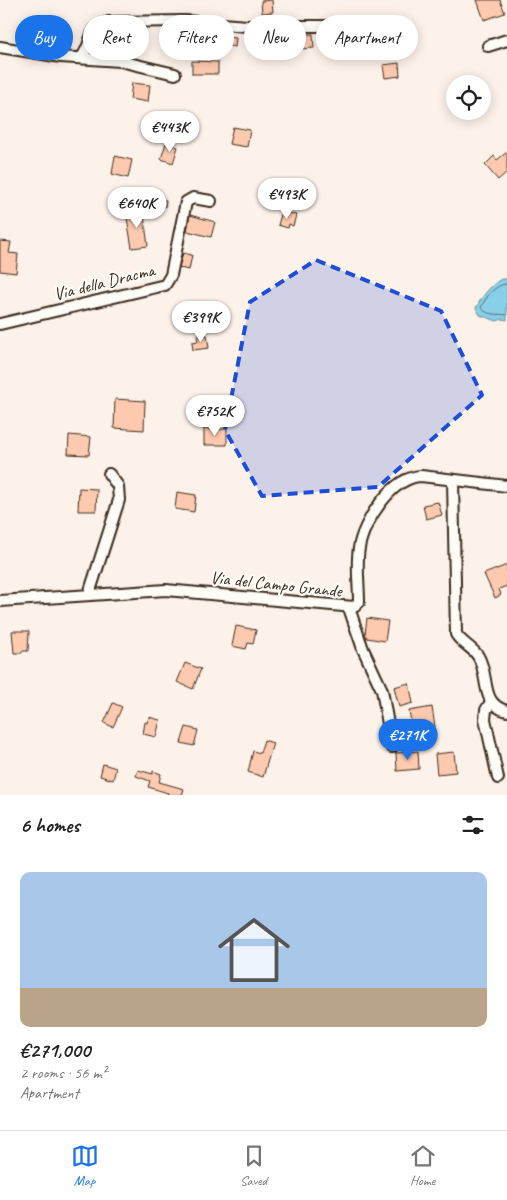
<!DOCTYPE html>
<html lang="en">
<head>
<meta charset="utf-8">
<style>
  body { margin:0; font-family:Caveat,sans-serif; background:#f6f6f6; color:#222; height:100vh; display:flex; flex-direction:column; font-size:19px; white-space:nowrap }
  * { box-sizing:border-box; margin:0 }
  p { font-size:16px; color:#767676 }
  .icon { flex:none; width:28px; height:28px; fill:none; stroke:currentColor; stroke-width:2; stroke-linecap:round; stroke-linejoin:round }
  .map { position:relative; height:795px; overflow:hidden }
  .details { display:flex; flex-direction:column; background:#fff; flex:1 }
  .details>* { flex:none }
  .banner { position:absolute; left:15px; top:15px; width:478px; height:45px; display:flex; gap:10px }
  .controls { position:absolute; left:446px; top:75px; display:grid; gap:10px }
  .controls a { display:grid; place-items:center; width:45px; height:45px; border-radius:50%; background:#fff; box-shadow:0 2px 12px #0003; font-size:25px }
  .price { position:absolute; translate:-50% -42px; padding:0 11px; border-radius:18px; background:#fff; color:#222; font-size:16px; line-height:32px; filter:drop-shadow(0 1px 2px #0008) }
  .price::after { content:''; position:absolute; left:50%; top:30px; width:15px; height:11px; margin-left:-8px; background:inherit; clip-path:polygon(0 0,100% 0,50% 100%) }
  .price.active { background:#1a73e8; color:#fff }
  ul { padding:0; list-style:none }
  li { display:grid; align-content:center; gap:10px; height:265px; padding:0 20px }
  li span { display:grid; place-items:center; height:155px; border-radius:10px; color:#555 }
  li>.icon { margin-inline-start:auto }
  span .icon { width:90px; height:90px; fill:#fffc; stroke-width:1 }
  li b { font-size:21px }
  h2 { display:flex; justify-content:space-between; align-items:center; height:60px; padding:0 20px; font-size:21px }
  .chip { padding:0 18px; border-radius:22px; background:#fff; box-shadow:0 2px 12px #0003; font-size:18px; line-height:45px }
  .chip.active { background:#1a73e8; color:#fff }
  .tabs { display:flex; justify-content:space-around; align-items:center; height:70px; border-top:1px solid #e0e0e0; background:#fff; font-size:14px; color:#767676 }
  .tabs a { display:grid; justify-items:center; gap:2px }
  .tabs .active { color:#1a73e8 }
  .map>svg:first-child { display:block }
  .water { fill:#87d0e8; stroke:#698e97 }
  .lines { fill:none; stroke-linecap:round; stroke-linejoin:round }
  .shore { stroke:#596c6f; stroke-width:1 }
  .building { fill:#fecaaf; stroke:#3b2a1e }
  .minor-casing { stroke:#3b2a1e; stroke-width:14 }
  .minor { stroke:#fdfcf7; stroke-width:10 }
  .marked { fill:#1d4ed8; fill-opacity:0.2; stroke:#1d4ed8; stroke-width:4; stroke-dasharray:10 6; stroke-linejoin:round }
  .labels { text-anchor:middle; dominant-baseline:central; stroke-width:4.5; stroke-linejoin:round; paint-order:stroke }
  .street-label { font-size:18px; fill:#3b2a1e; stroke:#fdfcf7 }
</style>
</head>
<body>
<div class="map">
<svg width="507" height="795" viewBox="0 0 507 795">
  <rect width="100%" height="100%" fill="#fdf2e9"/>
  <filter id="ink" filterUnits="userSpaceOnUse"><feTurbulence type="fractalNoise" baseFrequency=".02" numOctaves="2"/><feDisplacementMap in="SourceGraphic" scale="10" xChannelSelector="R" yChannelSelector="G"/><feConvolveMatrix kernelMatrix="1 2 1 2 8 2 1 2 1" color-interpolation-filters="sRGB"/></filter>
  <g filter="url(#ink)">
    <path class="water" d="M501,279H507V320L502,319L497,321L480,315L476,308C482,296 490,286 501,279Z"/>
    <g class="lines">
      <path class="shore" d="M507,284C495,284 485,298 481,308C490,317 497,313 507,315"/>
    </g>
    <path class="building" d="M272,0L273,12L262,13L261,1Z
      M477,0H500L505,13L484,20Z
      M338,33H351L353,45L341,47Z
      M313,34L314,48L300,49L299,35Z
      M212,35L236,38L235,47L210,43Z
      M192,61L218,62V74H192Z
      M399,63L400,76L385,78L383,65Z
      M132,83L150,85L148,102L130,99Z
      M233,127L250,130L247,147L229,144Z
      M166,143L178,147L173,163L161,159Z
      M507,152V172L498,180L485,165L494,156L497,160Z
      M115,156L132,160L128,178L112,174Z
      M147,197L166,200L165,207L146,204Z
      M143,209L148,246L132,248L126,212Z
      M282,211L296,215L293,226L289,224L288,228L278,225Z
      M190,215L215,222L211,237L187,231Z
      M0,241L11,242L9,253L18,254L16,273L0,271Z
      M183,253L192,255L189,270L179,268Z
      M207,335L209,348L193,350L192,342L198,341L197,336Z
      M115,399L145,401L144,430L114,428Z
      M204,429H227V445H204Z
      M69,435L91,437L89,455L68,454Z
      M79,488L97,489L96,511H78Z
      M177,492L196,495L194,512L175,509Z
      M438,502L442,515L426,519L423,505Z
      M507,565V586L499,589L501,595L495,598L484,574Z
      M367,618L388,621L385,641L367,638L365,634Z
      M236,626L256,630L253,644L248,643L246,649L232,646Z
      M12,631H29L28,651H22V653H14Z
      M185,663L201,669L193,689L177,682Z
      M409,683L413,703L399,707L394,687Z
      M113,703L122,707L113,727L104,723Z
      M432,707L435,727L413,731L409,711Z
      M149,717L160,720L156,737L143,734L145,722L147,723Z
      M186,727L198,730L194,746L181,743Z
      M264,740L273,743L263,777L248,772L253,751L260,753Z
      M418,751L419,769L397,771L396,753Z
      M454,752L456,772L437,774L435,754Z
      M103,764L116,768L113,780L100,776Z
      M138,770L153,774V771L161,774L159,782L184,789L182,795H167L168,793L148,787L150,781L136,776Z"/>
    <g class="lines">
      <defs>
        <path id="minor" d="M488,46L507,40
          M0,47L61,57L120,61L175,74
          M81,58C94,43 86,27 109,22L185,21L247,26H370
          M0,324L165,285L171,275L186,202L193,198L211,201
          M453,480L456,634C461,643 472,647 478,656C490,676 479,704 507,711
          M89,594L119,500L118,486L109,474
          M0,601L166,590L354,607L359,602C359,584 356,565 359,548C363,522 392,477 421,476L507,486
          M349,608L363,649L382,690L392,747
          M491,702L486,710L485,719L498,778"/>
      </defs>
      <use href="#minor" class="minor-casing"/>
      <use href="#minor" class="minor"/>
    </g>
  </g>
  <path class="marked" d="M316,260L441,311L482,395L378,487L262,496L225,430L250,302Z"/>
  <g class="labels">
    <g class="street-label">
      <text transform="translate(104 282) rotate(-14)">Via della Dracma</text>
      <text transform="translate(276 584) rotate(6)">Via del Campo Grande</text>
    </g>
  </g>
</svg>
<div class="controls">
<a><svg class="icon" aria-label="locate" viewBox="0 0 24 24"><circle cx="12" cy="12" r="6"/><path d="M12 2v4M12 18v4M2 12h4M18 12h4"/></svg></a>
</div>
<b class="price" style="left:170px;top:153px">€443K</b>
<b class="price" style="left:287px;top:220px">€493K</b>
<b class="price" style="left:137px;top:229px">€640K</b>
<b class="price" style="left:201px;top:343px">€399K</b>
<b class="price" style="left:215px;top:437px">€752K</b>
<b class="price active" style="left:408px;top:761px">€271K</b>
<div class="banner">
<a class="chip active">Buy</a>
<a class="chip">Rent</a>
<a class="chip">Filters</a>
<a class="chip">New</a>
<a class="chip">Apartment</a>
</div>
</div>
<section class="details">
<h2>6 homes<svg class="icon" aria-label="filters" viewBox="0 0 24 24"><path d="M4 7h16M4 17h16"/><circle cx="9" cy="7" r="2"/><circle cx="15" cy="17" r="2"/></svg></h2>
<ul>
<li><span style="background:linear-gradient(#a9c7e8 75%,#b9a48a 0)"><svg class="icon" aria-label="home" viewBox="0 0 24 24"><path d="M3 11l9-7 9 7M6 9v11h12V9"/></svg></span><div><b>€271,000</b><p>2 rooms · 56 m²</p><p>Apartment</p></div></li>
</ul>
</section>
<nav class="tabs">
<a class="active"><svg class="icon" aria-label="map" viewBox="0 0 24 24"><path d="M3 6l6-2 6 2 6-2v14l-6 2-6-2-6 2zM9 4v14M15 6v14"/></svg>Map</a>
<a><svg class="icon" aria-label="saved" viewBox="0 0 24 24"><path d="M7 4h10v16l-5-4-5 4z"/></svg>Saved</a>
<a><svg class="icon" aria-label="home" viewBox="0 0 24 24"><path d="M3 11l9-7 9 7M6 9v11h12V9"/></svg>Home</a>
</nav>
</body>
</html>
